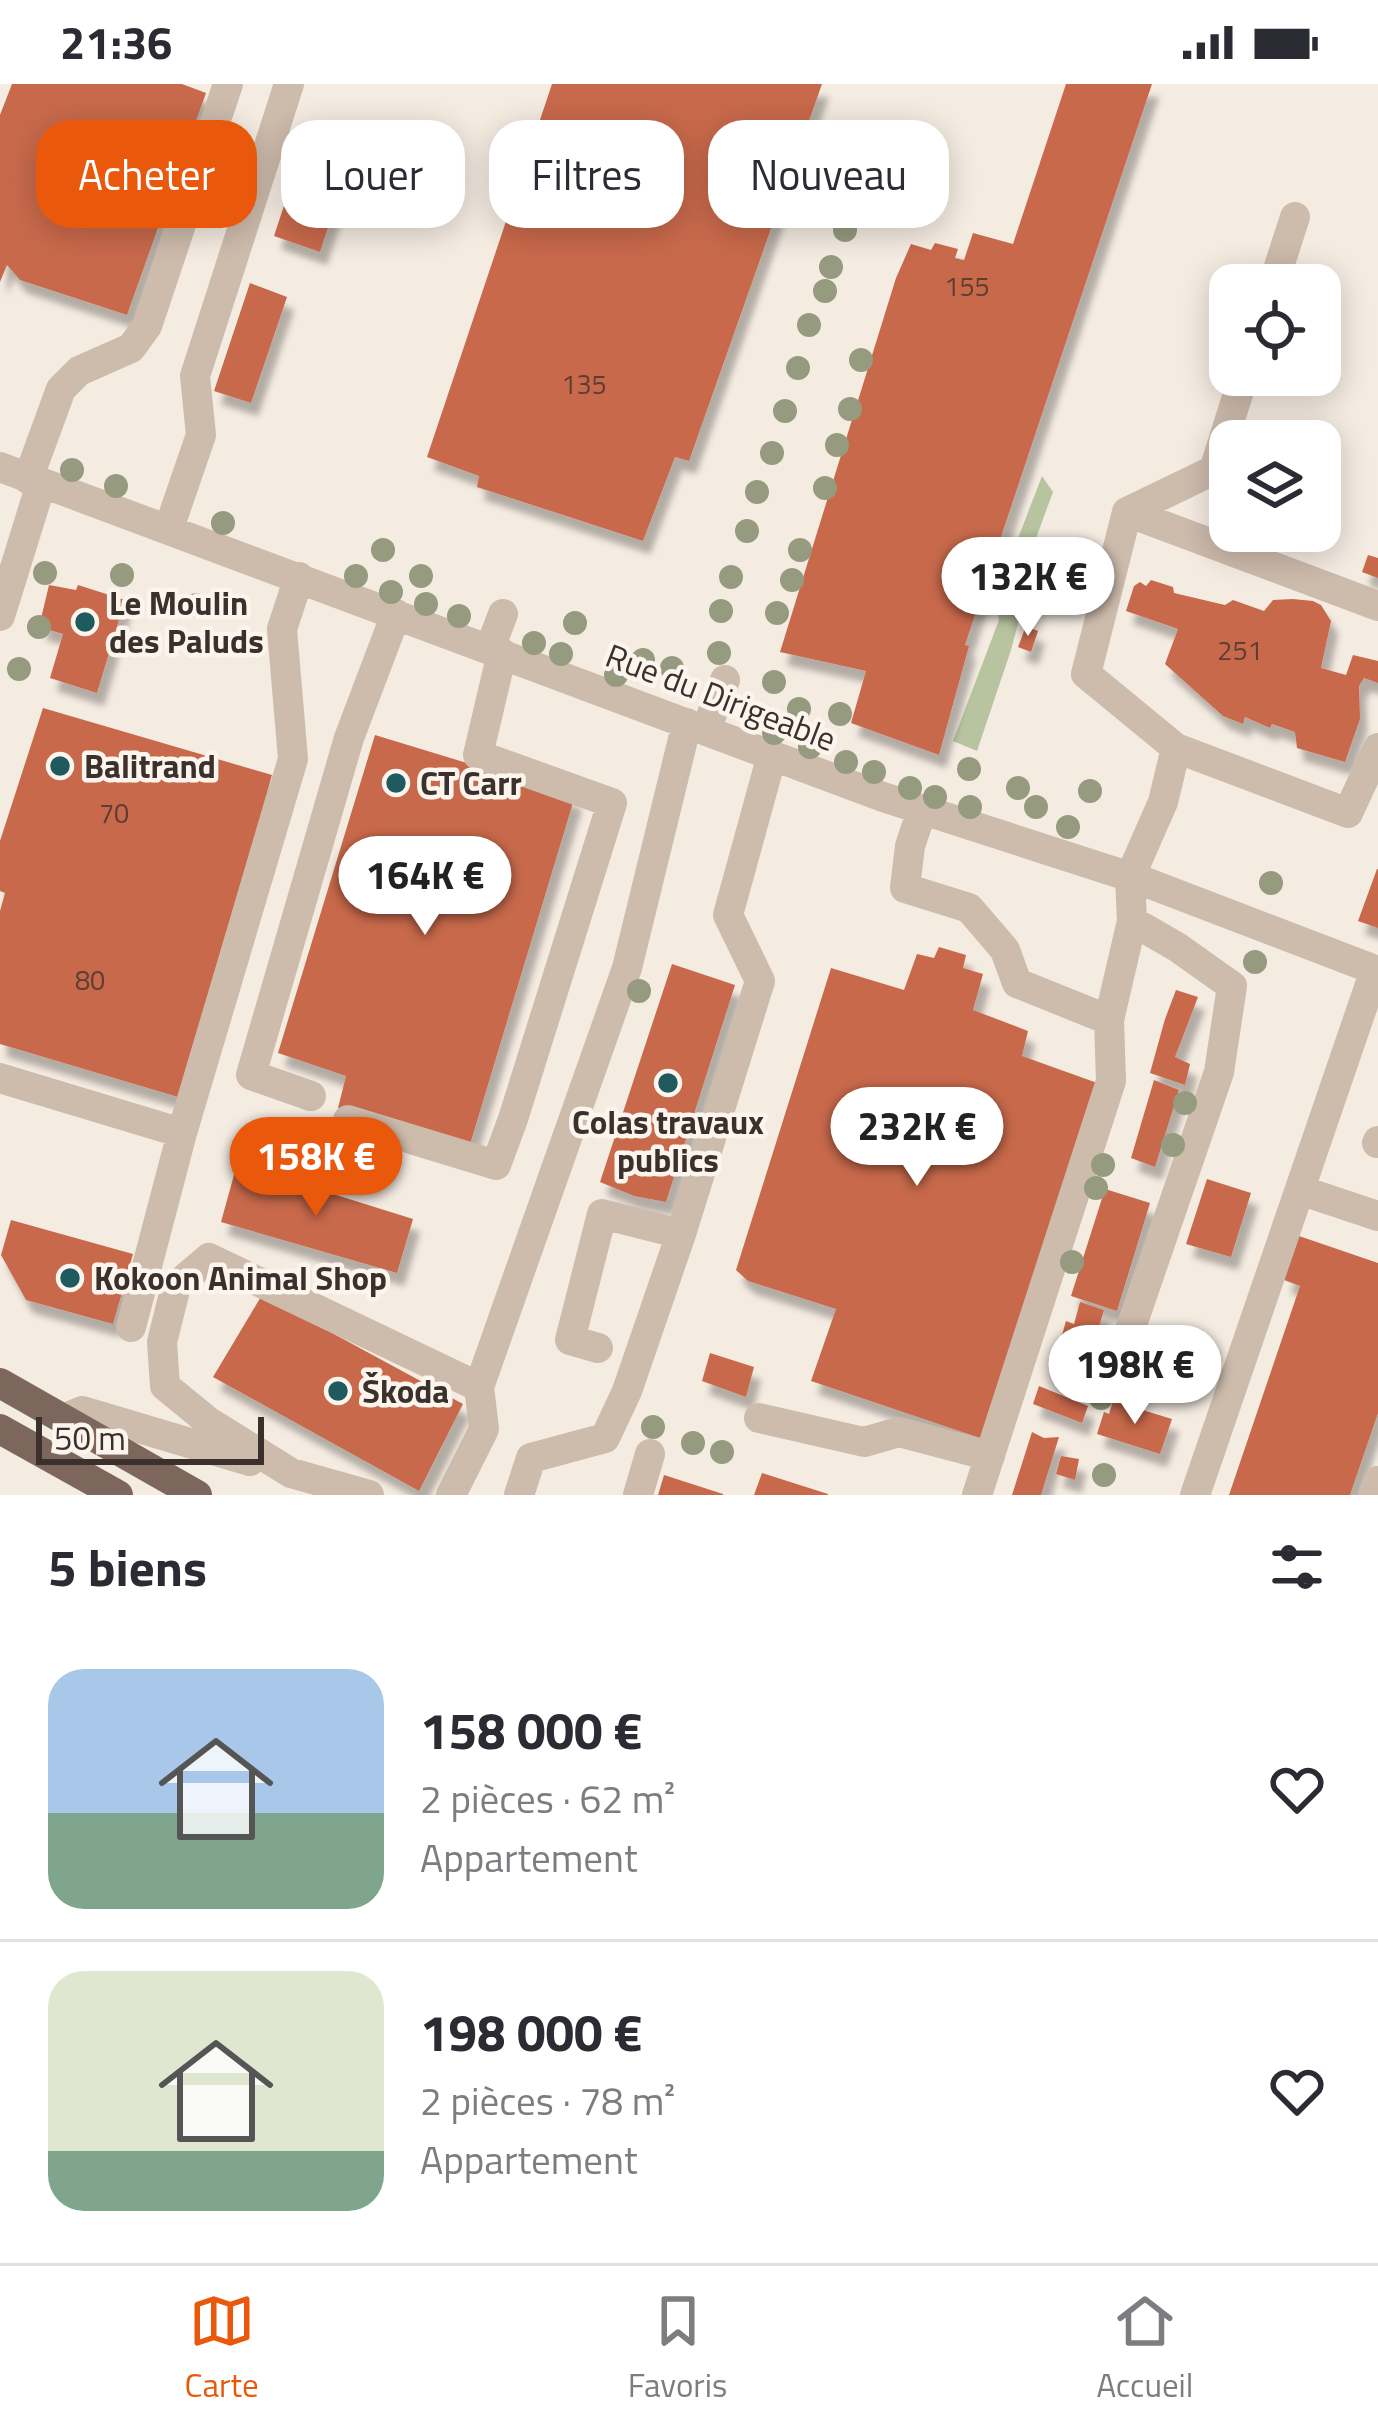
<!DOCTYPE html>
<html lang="fr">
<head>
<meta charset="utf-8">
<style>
  body { margin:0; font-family:"Titillium Web",sans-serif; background:#f7f7f7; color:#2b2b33; height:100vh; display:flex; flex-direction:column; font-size:45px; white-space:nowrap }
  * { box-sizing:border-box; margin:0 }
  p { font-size:39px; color:#7c7c81 }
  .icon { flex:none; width:66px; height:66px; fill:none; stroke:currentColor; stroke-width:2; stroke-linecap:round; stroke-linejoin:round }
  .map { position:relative; height:1411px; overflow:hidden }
  .panel { display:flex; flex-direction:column; background:#fff; flex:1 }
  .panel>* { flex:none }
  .hud { position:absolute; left:36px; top:36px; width:1308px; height:108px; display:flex; gap:24px }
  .fabs { position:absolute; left:1209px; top:180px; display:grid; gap:24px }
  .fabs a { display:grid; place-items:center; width:132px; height:132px; border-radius:24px; background:#fff; box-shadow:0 6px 30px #0003; font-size:60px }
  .scale { position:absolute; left:36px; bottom:30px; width:228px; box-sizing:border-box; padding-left:12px; border:6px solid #3b302b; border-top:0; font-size:33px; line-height:42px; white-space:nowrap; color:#3b302b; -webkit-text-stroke:9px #fbf5ee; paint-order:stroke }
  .price { position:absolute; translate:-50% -102px; padding:0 27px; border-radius:42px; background:#fff; color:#222; font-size:39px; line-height:78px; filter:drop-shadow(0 3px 6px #0008) }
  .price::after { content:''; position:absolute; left:50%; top:72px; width:36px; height:27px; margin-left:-18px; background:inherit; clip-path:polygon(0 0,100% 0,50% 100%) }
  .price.selected { background:#ea580c; color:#fff }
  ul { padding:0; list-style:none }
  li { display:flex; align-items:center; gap:36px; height:300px; padding:0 48px }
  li+li { border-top:3px solid #e1e1e2 }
  li span { display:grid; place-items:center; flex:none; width:336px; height:240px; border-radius:36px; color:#555 }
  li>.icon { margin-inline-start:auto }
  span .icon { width:144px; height:144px; fill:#fffc; stroke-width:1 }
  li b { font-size:51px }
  h2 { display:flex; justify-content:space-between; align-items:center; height:144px; padding:0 48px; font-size:51px }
  .tag { padding:0 42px; border-radius:36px; background:#fff; box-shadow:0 6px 30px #0003; font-size:42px; line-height:108px }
  .tag.selected { background:#ea580c; color:#fff }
  .status { display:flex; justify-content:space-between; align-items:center; height:84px; padding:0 60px; background:#fff; direction:ltr }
  .status svg { height:33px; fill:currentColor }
  .dock { display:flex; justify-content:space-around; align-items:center; height:168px; border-top:3px solid #e1e1e2; background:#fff; font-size:33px; color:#7c7c81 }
  .dock a { display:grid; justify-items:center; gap:6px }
  .dock .selected { color:#ea580c }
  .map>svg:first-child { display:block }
  .green { fill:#b8c4a0 }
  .building { fill:#c8694b; filter:url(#shadow) }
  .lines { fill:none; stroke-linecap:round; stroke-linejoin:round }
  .minor { stroke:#cdbbac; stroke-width:30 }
  .major { stroke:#7d675c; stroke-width:30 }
  .tree { fill:#969b7f }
  .poi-dot { fill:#1f5a5e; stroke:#fbf5ee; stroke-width:4.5 }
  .labels { text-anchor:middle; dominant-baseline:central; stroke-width:9; stroke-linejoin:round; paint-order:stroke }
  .number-label { font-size:27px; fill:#5e3e33 }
  .poi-label { font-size:33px; font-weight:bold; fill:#3b302b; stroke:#fbf5ee; text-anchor:start }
  .street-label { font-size:33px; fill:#3b302b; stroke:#fbf5ee }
</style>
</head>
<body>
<div class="status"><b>21:36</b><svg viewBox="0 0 49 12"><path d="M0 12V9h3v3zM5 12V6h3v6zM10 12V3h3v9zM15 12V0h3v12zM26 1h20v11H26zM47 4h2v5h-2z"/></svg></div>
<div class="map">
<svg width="1378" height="1411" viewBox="0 0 1378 1411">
  <defs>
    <filter id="shadow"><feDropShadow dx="7" dy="13" stdDeviation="3" flood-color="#0004"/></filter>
  </defs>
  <rect width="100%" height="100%" fill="#f4ebe1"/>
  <path class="green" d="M1042,392L1053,408L1010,525L1019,536L1011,566L977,667L953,657L999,536L995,514Z"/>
  <path class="building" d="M12,0H182L206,9L127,231L20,196L7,181L0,198V31Z
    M552,0H822L689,377L675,373L643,457L477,403L479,392L427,373Z
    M1066,0H1152L965,561L969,562L939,671L851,639L866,587L780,568L896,194L911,160L931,166L935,159L958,165L955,174L964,176L973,149L1013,160Z
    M300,73L346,89L320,168L274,152Z
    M250,199L287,213L251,319L214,307Z
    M1368,471L1378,474V494L1362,488Z
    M1151,496L1173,503L1174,509L1225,521L1233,516L1264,527L1273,516L1293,515L1313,517L1321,521L1331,537L1321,584L1346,591L1353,571L1378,577V599L1364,594L1359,602L1360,635L1345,678L1297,664L1295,648L1272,640L1270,644L1245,633L1243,640L1223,632L1165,580L1178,545L1126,527L1134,502L1140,498L1146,502Z
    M49,501L76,506L78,501L125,516L97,609L50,594L63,550L39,543Z
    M1026,542L1038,547L1031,568L1018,563Z
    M43,624L272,691L178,1013L0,960V827L5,809L0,807V757Z
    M375,651L575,712L468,1067L338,1024L346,992L278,969Z
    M1377,785H1378V844L1358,837Z
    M939,863L966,871L963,884L983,890L973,926L1028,947L1022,972L1100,1000L983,1355L811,1297L836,1225L748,1197L736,1186L831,884L904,906L917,870L934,874Z
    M672,880L735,901L666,1118L634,1112L600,1098Z
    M1176,906L1198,913L1175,973L1190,980L1185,1001L1150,989L1165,935Z
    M1154,996L1179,1006L1155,1083L1131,1074Z
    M237,1080L413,1135L397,1189L221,1138Z
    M1207,1095L1251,1109L1231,1173L1186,1160Z
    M1105,1105L1150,1119L1117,1227L1071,1212Z
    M11,1136L133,1170L113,1240L26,1216L1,1171Z
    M1299,1152L1378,1179V1329L1350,1411H1229L1300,1202L1284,1196Z
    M262,1211L463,1320L419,1407L213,1293Z
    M1080,1218L1104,1226L1094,1259L1062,1251L1066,1237L1074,1240Z
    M1148,1244L1198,1261L1192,1291L1138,1274Z
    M1076,1256L1095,1262L1084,1288L1067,1283Z
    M710,1269L754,1283L746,1313L702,1297Z
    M1039,1302L1088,1322L1082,1339L1033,1320Z
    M1113,1317L1172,1335L1160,1370L1097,1350L1104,1328L1109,1330Z
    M1032,1348L1044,1354L1059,1353L1041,1411H1012Z
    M1061,1372L1079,1375L1075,1396L1056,1390Z
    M762,1389L828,1410V1411H754Z
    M664,1391L723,1410V1411H658Z"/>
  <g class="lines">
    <path class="minor" d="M1273,201L1295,133
      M0,383L883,713L1140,796L1378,887
      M28,395L61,305L79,287L131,264L147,242L228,0
      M1127,428L1378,522
      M169,444L201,351L195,292L289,0
      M0,532L41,400
      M490,564L503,530
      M706,646L725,596
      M1176,664L1348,729L1378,664
      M922,726L910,762L905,804L969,824L1005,866L1017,899L1109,936L1132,837
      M0,994L182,1049
      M311,1012L251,991L349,654L396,530
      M348,1036L496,1081L513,1035L612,719L478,671L502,569
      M1377,1059L1378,1057
      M1300,1106L1378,1132
      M131,1243L182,1049L293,675L282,545L299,493
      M1125,1261L1219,988L1232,902L1177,863L1132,837L1130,793L1163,718L1176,664L1086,590L1127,428L1214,386L1244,291
      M598,1264L570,1256L602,1130L681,1150
      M479,1303L627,884L687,639
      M759,1334L864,1358L899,1348L990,1372
      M63,1335L82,1327L250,1377
      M369,1411L291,1389L209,1338L165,1302L162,1258L176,1202L209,1174L479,1303L484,1345L451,1411
      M519,1411L531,1374L605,1354L627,1307L681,1150L760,897L728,831L772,671
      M638,1411L650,1370
      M977,1411L1111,997L1109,936
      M1195,1411L1375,886
      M1373,1411L1378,1397"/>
    <path class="major" d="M0,1299L197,1411
      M0,1345L118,1411"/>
  </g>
  <g class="tree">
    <circle cx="875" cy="67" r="12"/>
    <circle cx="858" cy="104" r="12"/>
    <circle cx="845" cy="146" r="12"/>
    <circle cx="831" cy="183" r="12"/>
    <circle cx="825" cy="207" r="12"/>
    <circle cx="809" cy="241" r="12"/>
    <circle cx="861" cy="276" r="12"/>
    <circle cx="798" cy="284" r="12"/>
    <circle cx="850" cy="325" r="12"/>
    <circle cx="785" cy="327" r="12"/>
    <circle cx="837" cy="361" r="12"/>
    <circle cx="772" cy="369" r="12"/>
    <circle cx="72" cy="386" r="12"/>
    <circle cx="116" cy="402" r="12"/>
    <circle cx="825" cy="404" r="12"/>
    <circle cx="757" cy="408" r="12"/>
    <circle cx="223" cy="439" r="12"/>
    <circle cx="747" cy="447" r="12"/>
    <circle cx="383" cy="466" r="12"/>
    <circle cx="800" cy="466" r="12"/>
    <circle cx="45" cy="489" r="12"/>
    <circle cx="122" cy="491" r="12"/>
    <circle cx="356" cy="492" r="12"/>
    <circle cx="421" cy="492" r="12"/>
    <circle cx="731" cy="493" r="12"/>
    <circle cx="792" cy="496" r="12"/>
    <circle cx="391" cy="508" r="12"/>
    <circle cx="426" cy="520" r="12"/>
    <circle cx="196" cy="521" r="12"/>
    <circle cx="721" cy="527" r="12"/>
    <circle cx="777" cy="529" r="12"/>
    <circle cx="459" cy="532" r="12"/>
    <circle cx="575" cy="539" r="12"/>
    <circle cx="39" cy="543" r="12"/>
    <circle cx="534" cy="559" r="12"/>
    <circle cx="719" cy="569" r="12"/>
    <circle cx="561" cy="570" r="12"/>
    <circle cx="643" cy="576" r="12"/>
    <circle cx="672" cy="584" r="12"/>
    <circle cx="19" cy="585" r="12"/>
    <circle cx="616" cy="591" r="12"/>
    <circle cx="774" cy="598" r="12"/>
    <circle cx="799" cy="625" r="12"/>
    <circle cx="840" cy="630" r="12"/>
    <circle cx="774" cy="649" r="12"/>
    <circle cx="810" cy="663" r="12"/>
    <circle cx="846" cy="678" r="12"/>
    <circle cx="969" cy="685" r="12"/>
    <circle cx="874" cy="688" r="12"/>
    <circle cx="910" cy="704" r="12"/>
    <circle cx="1018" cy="704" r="12"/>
    <circle cx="1090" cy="707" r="12"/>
    <circle cx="935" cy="713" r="12"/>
    <circle cx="970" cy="723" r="12"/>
    <circle cx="1036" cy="723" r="12"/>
    <circle cx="1068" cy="743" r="12"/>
    <circle cx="1271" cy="799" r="12"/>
    <circle cx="1255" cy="878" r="12"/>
    <circle cx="639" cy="907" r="12"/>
    <circle cx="1185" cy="1019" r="12"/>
    <circle cx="1173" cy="1061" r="12"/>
    <circle cx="1103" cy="1081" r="12"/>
    <circle cx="1096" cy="1104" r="12"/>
    <circle cx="1072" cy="1178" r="12"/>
    <circle cx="1101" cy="1314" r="12"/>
    <circle cx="653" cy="1343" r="12"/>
    <circle cx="693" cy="1359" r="12"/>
    <circle cx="722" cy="1368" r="12"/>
    <circle cx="1104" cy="1391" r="12"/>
  </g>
  <g class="poi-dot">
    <circle cx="85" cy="538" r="12"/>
    <circle cx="60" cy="682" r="12"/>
    <circle cx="396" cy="699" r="12"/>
    <circle cx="668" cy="999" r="12"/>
    <circle cx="70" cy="1194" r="12"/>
    <circle cx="338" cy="1307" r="12"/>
  </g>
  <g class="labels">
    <g class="number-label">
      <text x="967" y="201">155</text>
      <text x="584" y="299">135</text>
      <text x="1240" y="565">251</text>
      <text x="114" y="728">70</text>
      <text x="90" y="895">80</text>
    </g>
    <g class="poi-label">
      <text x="109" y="519">Le Moulin<tspan x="109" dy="38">des Paluds</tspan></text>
      <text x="84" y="682">Balitrand</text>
      <text x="420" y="699">CT Carr</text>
      <text x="668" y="1038" text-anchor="middle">Colas travaux<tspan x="668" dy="38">publics</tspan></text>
      <text x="94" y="1194">Kokoon Animal Shop</text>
      <text x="362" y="1307">Škoda</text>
    </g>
    <g class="street-label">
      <text transform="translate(721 613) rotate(21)">Rue du Dirigeable</text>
    </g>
  </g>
</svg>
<div class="fabs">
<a><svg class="icon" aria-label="locate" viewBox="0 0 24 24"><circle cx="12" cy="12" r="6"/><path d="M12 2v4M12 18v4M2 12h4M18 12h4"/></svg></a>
<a><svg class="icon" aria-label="layers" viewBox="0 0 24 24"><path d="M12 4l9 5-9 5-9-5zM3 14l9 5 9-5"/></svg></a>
</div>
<div class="scale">50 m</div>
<b class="price" style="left:1028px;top:555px">132K €</b>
<b class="price" style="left:425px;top:854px">164K €</b>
<b class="price" style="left:917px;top:1105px">232K €</b>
<b class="price selected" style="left:316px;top:1135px">158K €</b>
<b class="price" style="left:1135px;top:1343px">198K €</b>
<div class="hud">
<a class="tag selected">Acheter</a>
<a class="tag">Louer</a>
<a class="tag">Filtres</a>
<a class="tag">Nouveau</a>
</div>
</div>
<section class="panel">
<h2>5 biens<svg class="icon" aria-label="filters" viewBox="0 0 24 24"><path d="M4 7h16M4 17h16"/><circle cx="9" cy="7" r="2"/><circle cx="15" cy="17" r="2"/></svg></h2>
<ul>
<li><span style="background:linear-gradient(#a9c7e8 60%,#7fa58c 0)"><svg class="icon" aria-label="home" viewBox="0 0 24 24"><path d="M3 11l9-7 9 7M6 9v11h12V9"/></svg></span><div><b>158 000 €</b><p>2 pièces · 62 m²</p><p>Appartement</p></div><svg class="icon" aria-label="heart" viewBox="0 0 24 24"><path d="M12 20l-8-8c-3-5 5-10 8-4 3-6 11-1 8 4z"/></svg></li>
<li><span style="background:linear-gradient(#dfe7d0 75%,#7fa58c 0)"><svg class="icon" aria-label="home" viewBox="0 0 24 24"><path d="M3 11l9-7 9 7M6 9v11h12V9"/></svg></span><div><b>198 000 €</b><p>2 pièces · 78 m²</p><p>Appartement</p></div><svg class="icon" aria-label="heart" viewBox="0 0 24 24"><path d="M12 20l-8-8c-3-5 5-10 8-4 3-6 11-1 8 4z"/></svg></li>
</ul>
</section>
<nav class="dock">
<a class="selected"><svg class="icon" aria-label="map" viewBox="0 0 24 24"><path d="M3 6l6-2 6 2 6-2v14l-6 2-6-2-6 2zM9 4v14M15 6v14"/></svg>Carte</a>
<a><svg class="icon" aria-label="saved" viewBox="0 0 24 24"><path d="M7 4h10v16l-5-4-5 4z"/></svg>Favoris</a>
<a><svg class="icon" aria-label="home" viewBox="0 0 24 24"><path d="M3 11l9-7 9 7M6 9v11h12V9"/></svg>Accueil</a>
</nav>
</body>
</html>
